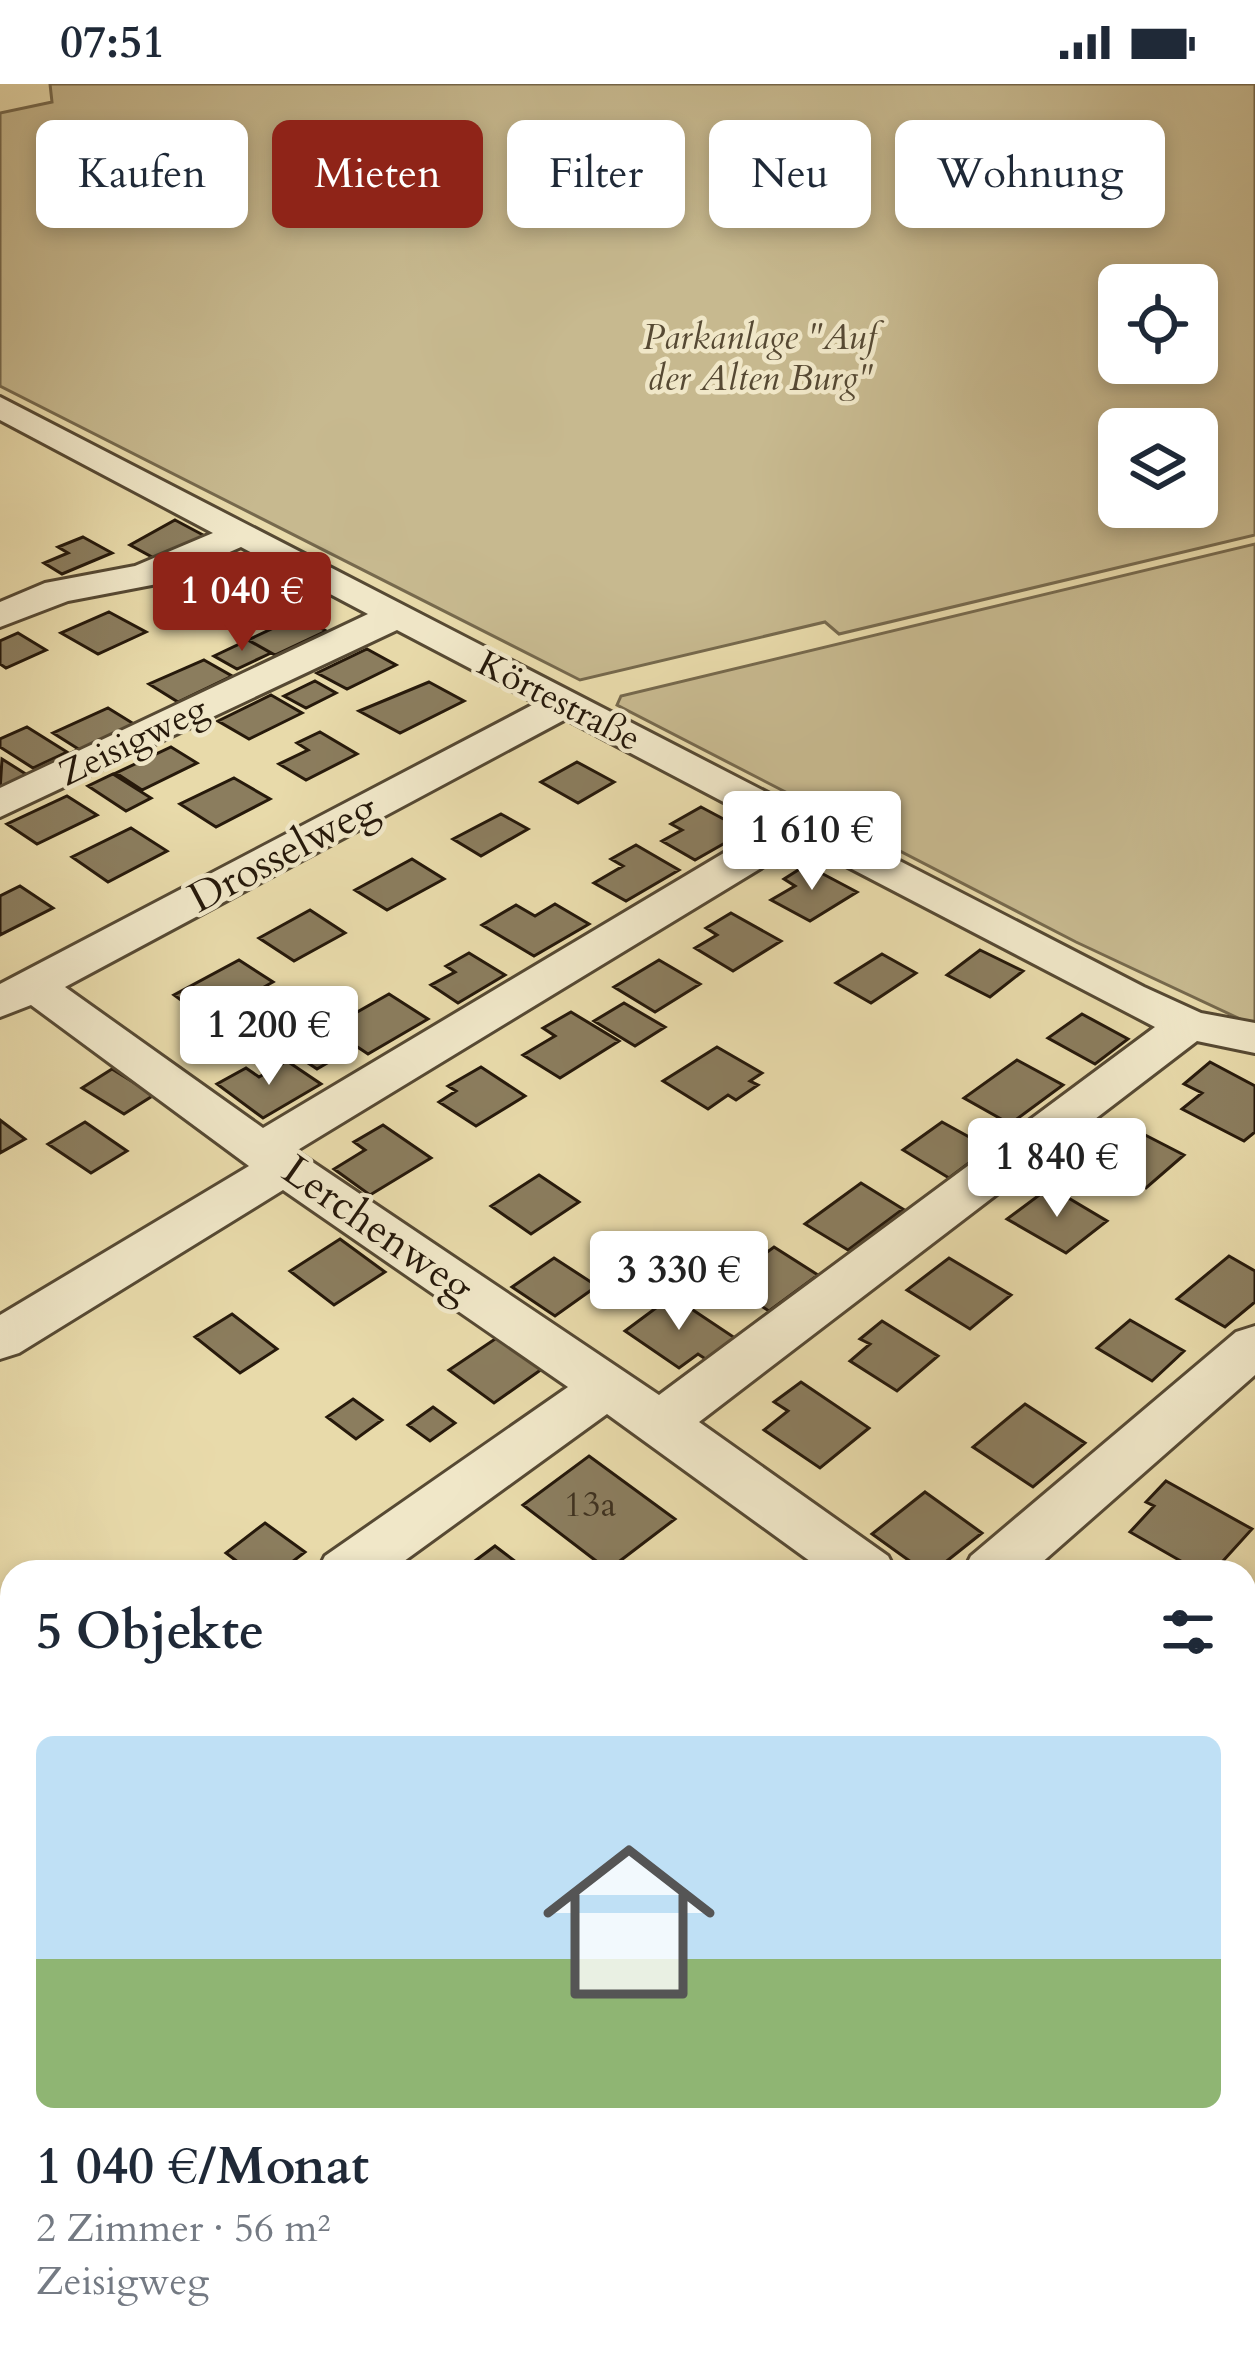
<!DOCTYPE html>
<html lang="de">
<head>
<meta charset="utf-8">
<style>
  body { margin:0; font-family:Cardo,serif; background:#f2f2f3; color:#1f2937; height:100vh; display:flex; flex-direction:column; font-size:45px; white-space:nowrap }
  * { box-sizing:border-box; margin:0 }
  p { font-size:39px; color:#747a83 }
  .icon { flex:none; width:66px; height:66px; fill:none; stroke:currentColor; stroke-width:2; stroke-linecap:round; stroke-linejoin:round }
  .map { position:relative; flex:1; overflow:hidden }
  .side { position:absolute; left:0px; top:1476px; width:1257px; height:807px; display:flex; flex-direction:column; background:#fff; border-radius:36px 36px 0 0; box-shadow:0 6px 18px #0003 }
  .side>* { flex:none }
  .hud { position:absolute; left:36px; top:36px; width:1185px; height:108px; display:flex; gap:24px }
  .controls { position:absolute; left:1098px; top:180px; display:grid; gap:24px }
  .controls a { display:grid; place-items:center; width:120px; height:120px; border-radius:18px; background:#fff; box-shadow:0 6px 18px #0003; font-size:60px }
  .price { position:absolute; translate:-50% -102px; padding:0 27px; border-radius:12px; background:#fff; color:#222; font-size:39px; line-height:78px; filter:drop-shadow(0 3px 6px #0008) }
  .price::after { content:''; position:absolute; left:50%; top:72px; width:36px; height:27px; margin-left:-18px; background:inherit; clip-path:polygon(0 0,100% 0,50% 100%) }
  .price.on { background:#8f2418; color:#fff }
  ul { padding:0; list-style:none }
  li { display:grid; align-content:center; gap:24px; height:636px; padding:0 36px }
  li+li { border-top:3px solid #e0e1e3 }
  li span { display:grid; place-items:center; height:372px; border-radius:18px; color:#555 }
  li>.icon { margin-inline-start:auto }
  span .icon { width:216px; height:216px; fill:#fffc; stroke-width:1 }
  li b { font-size:51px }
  h2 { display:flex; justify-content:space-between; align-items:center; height:144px; padding:0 36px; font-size:51px }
  .chip { padding:0 42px; border-radius:18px; background:#fff; box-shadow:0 6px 18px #0003; font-size:42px; line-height:108px }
  .chip.on { background:#8f2418; color:#fff }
  .status { display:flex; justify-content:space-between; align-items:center; height:84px; padding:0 60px; background:#fff; direction:ltr }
  .status svg { height:33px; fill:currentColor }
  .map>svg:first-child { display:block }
  .green { fill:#c7b98f; stroke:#76694d; stroke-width:3; fill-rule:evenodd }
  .building { fill:#8b7d5e; stroke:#26190b; stroke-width:3 }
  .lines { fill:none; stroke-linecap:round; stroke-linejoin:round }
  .minor-casing { stroke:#564933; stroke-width:6 }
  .minor { fill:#f0e7c8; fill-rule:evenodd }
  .labels { text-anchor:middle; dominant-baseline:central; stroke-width:9; stroke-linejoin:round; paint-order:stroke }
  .far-park-label { font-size:36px; font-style:italic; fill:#564933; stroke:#f0e7c8 }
  .far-street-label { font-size:36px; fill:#26190b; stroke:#f0e7c8 }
  .number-label { font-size:36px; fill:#3f3220 }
  .street-label { font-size:42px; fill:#26190b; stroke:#f0e7c8 }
</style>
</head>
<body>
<div class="status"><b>07:51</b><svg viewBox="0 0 49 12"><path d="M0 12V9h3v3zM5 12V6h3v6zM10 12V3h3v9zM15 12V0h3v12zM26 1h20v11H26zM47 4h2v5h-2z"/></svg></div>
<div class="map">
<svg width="1255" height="2281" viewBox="0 0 1255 2281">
  <rect width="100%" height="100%" fill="#e8daaa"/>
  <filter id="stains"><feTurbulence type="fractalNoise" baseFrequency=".00167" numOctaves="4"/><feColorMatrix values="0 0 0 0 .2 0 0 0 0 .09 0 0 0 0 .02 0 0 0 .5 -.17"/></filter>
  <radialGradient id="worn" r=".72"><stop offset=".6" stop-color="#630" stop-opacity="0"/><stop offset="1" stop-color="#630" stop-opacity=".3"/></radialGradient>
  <path class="green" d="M50,0H1255V451L839,550L825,538L580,596L0,302V29L52,18ZM1197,201V279H1119V201ZM1197,345V423H1119V345Z
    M1255,460V942L1076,858L617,621L621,612Z"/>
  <path class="building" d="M175,436L205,452L154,474L130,461Z
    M83,453L112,469L62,490L44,479L68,469L58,463Z
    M248,485L274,499L238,515L212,501Z
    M189,509L215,524L186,538L159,522Z
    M109,528L146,548L98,570L61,549Z
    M299,532L326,547L275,571L248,556Z
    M18,549L46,566L6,584L0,580V557Z
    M248,556L271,569L237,585L214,572Z
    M367,565L396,581L347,605L317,589Z
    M204,576L232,592L178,618L149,600Z
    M315,597L336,609L306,624L284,612Z
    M429,598L464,617L400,649L359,627Z
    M271,611L302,629L249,655L218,637Z
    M108,624L134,640L80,666L53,649Z
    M27,643L67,668L33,684L0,663V655Z
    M320,648L357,670L306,696L279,680L308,666L297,659Z
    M171,663L197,679L142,706L116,689Z
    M2,675L29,692L0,706Z
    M577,678L614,698L578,719L541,698Z
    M113,690L151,714L126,727L88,702Z
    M234,694L270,715L216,743L180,720Z
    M67,712L97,731L37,760L7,740Z
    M701,723L746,747L695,776L662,757L682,746L671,740Z
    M501,730L528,745L481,772L453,755Z
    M131,744L167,767L108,798L72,773Z
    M636,761L679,786L626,817L594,799L623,782L611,775Z
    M412,775L444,795L387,826L355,806Z
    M806,781L857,808L810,837L771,816L795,802L784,795Z
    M20,802L53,824L0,851V812Z
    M555,820L589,840L534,872L482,841L516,821L535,832Z
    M310,826L345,849L294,877L259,854Z
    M731,829L781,857L733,887L695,864L717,851L706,844Z
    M980,866L1023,887L990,913L947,891Z
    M469,869L505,891L458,919L431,901L455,888L446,882Z
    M882,870L916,889L871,919L836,899Z
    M239,876L273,898L207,935L174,911Z
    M659,876L700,900L655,928L614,903Z
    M389,910L428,935L368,970L329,944Z
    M624,919L665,943L635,962L594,937Z
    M571,928L619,957L560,994L523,971L555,952L543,944Z
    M1082,930L1128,955L1095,980L1048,954Z
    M325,951L348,967L317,985L293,969Z
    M717,963L762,989L750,997L758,1001L736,1016L728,1011L708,1025L663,997Z
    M1017,976L1063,1001L1010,1040L964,1014Z
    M287,977L321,1000L263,1034L217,1000L246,984L259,993Z
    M1210,978L1255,1002V1048L1244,1057L1182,1025L1202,1009L1184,1000Z
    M481,983L525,1012L476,1042L439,1018L456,1007L448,1002Z
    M112,985L154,1011L124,1030L82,1004Z
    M0,1036L25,1055L0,1069Z
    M1116,1036L1184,1071L1146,1104L1093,1074L1107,1062L1093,1055Z
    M85,1038L127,1067L91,1089L48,1060Z
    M942,1038L989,1064L949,1094L903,1066Z
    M383,1041L431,1074L370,1111L334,1085L365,1066L354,1058Z
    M539,1091L579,1118L531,1150L491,1122Z
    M861,1099L903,1125L848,1166L805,1140Z
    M1050,1103L1107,1137L1066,1169L1007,1135Z
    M340,1155L385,1188L334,1221L290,1187Z
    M774,1163L818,1191L769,1227L725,1199Z
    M1229,1172L1255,1187V1218L1225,1243L1177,1215Z
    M554,1174L597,1202L555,1232L512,1203Z
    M949,1174L1011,1211L970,1245L907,1206Z
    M672,1212L735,1254L707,1276L698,1270L679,1284L625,1247Z
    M232,1230L277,1265L240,1289L195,1253Z
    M1130,1236L1184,1267L1152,1297L1097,1264Z
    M882,1237L938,1272L897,1307L850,1277L870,1260L860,1255Z
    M498,1253L542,1285L494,1319L449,1286Z
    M801,1298L869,1344L820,1384L764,1346L788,1327L774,1318Z
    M353,1315L382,1336L356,1355L327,1333Z
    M1025,1320L1085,1359L1033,1403L973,1363Z
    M433,1323L455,1339L430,1357L408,1341Z
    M589,1372L675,1435L608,1486L523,1421Z
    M1166,1397L1252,1445L1213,1488H1200L1130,1448L1154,1422L1146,1418Z
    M925,1408L982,1449L933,1488H925L872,1450Z
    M265,1439L305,1468L279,1488H251L226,1469Z
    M495,1462L529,1488H460Z
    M12,2150V2241L0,2251V2160Z
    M1255,2171V2227L1245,2218V2182Z"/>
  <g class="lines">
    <defs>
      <path id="minor" d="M0,313L1144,903L1201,929L1255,939V969L1197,957L699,1338L888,1472L896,1488H825L607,1330L389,1488H317L325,1472L568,1303L283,1106L19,1269L0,1275V1231L249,1082L31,921L0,933V900L536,619L397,546L0,733V704L368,530L241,463L157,500L68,517L0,543V518L45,499L135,482L213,449L0,336ZM566,635L769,742L263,1044L65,903ZM802,759L1155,943L659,1311L296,1067Z
        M1255,1242V1291L1031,1488H963L971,1472L1236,1248Z
        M12,1700V1756L0,1761V1704Z
        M1245,1728L1255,1732V1789L1245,1786Z
        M1255,1999V2070L1245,2074V2003Z
        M1004,2271H1084L1079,2281H999Z"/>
    </defs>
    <use href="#minor" class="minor-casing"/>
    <use href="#minor" class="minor"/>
  </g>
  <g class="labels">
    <g class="far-park-label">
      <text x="760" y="253">Parkanlage "Auf<tspan x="760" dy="41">der Alten Burg"</tspan></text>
    </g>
    <g class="far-street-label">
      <text transform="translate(559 617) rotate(27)">Körtestraße</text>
      <text transform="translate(133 657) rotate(-26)">Zeisigweg</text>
    </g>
    <g class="number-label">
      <text x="590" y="1420">13a</text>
    </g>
    <g class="street-label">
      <text transform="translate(283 769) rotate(-28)">Drosselweg</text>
      <text transform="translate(378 1145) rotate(35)">Lerchenweg</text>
    </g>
  </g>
  <rect width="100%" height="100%" filter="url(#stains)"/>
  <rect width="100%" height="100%" fill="url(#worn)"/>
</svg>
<div class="controls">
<a><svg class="icon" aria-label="locate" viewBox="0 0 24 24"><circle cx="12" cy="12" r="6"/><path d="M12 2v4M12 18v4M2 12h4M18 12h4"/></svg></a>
<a><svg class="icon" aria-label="layers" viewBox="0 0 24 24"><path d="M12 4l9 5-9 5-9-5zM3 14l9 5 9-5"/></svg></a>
</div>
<b class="price on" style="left:242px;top:570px">1 040 €</b>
<b class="price" style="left:812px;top:809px">1 610 €</b>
<b class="price" style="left:269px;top:1004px">1 200 €</b>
<b class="price" style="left:1057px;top:1136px">1 840 €</b>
<b class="price" style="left:679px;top:1249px">3 330 €</b>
<div class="hud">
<a class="chip">Kaufen</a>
<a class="chip on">Mieten</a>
<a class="chip">Filter</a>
<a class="chip">Neu</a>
<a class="chip">Wohnung</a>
</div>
<section class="side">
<h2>5 Objekte<svg class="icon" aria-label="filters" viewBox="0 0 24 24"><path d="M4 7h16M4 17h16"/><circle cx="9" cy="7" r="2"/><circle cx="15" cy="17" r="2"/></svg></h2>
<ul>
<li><span style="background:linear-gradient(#bfe0f5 60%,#8fb573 0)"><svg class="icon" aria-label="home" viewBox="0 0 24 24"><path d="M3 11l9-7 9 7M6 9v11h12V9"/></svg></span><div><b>1 040 €/Monat</b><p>2 Zimmer · 56 m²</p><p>Zeisigweg</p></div></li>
</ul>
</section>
</div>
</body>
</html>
